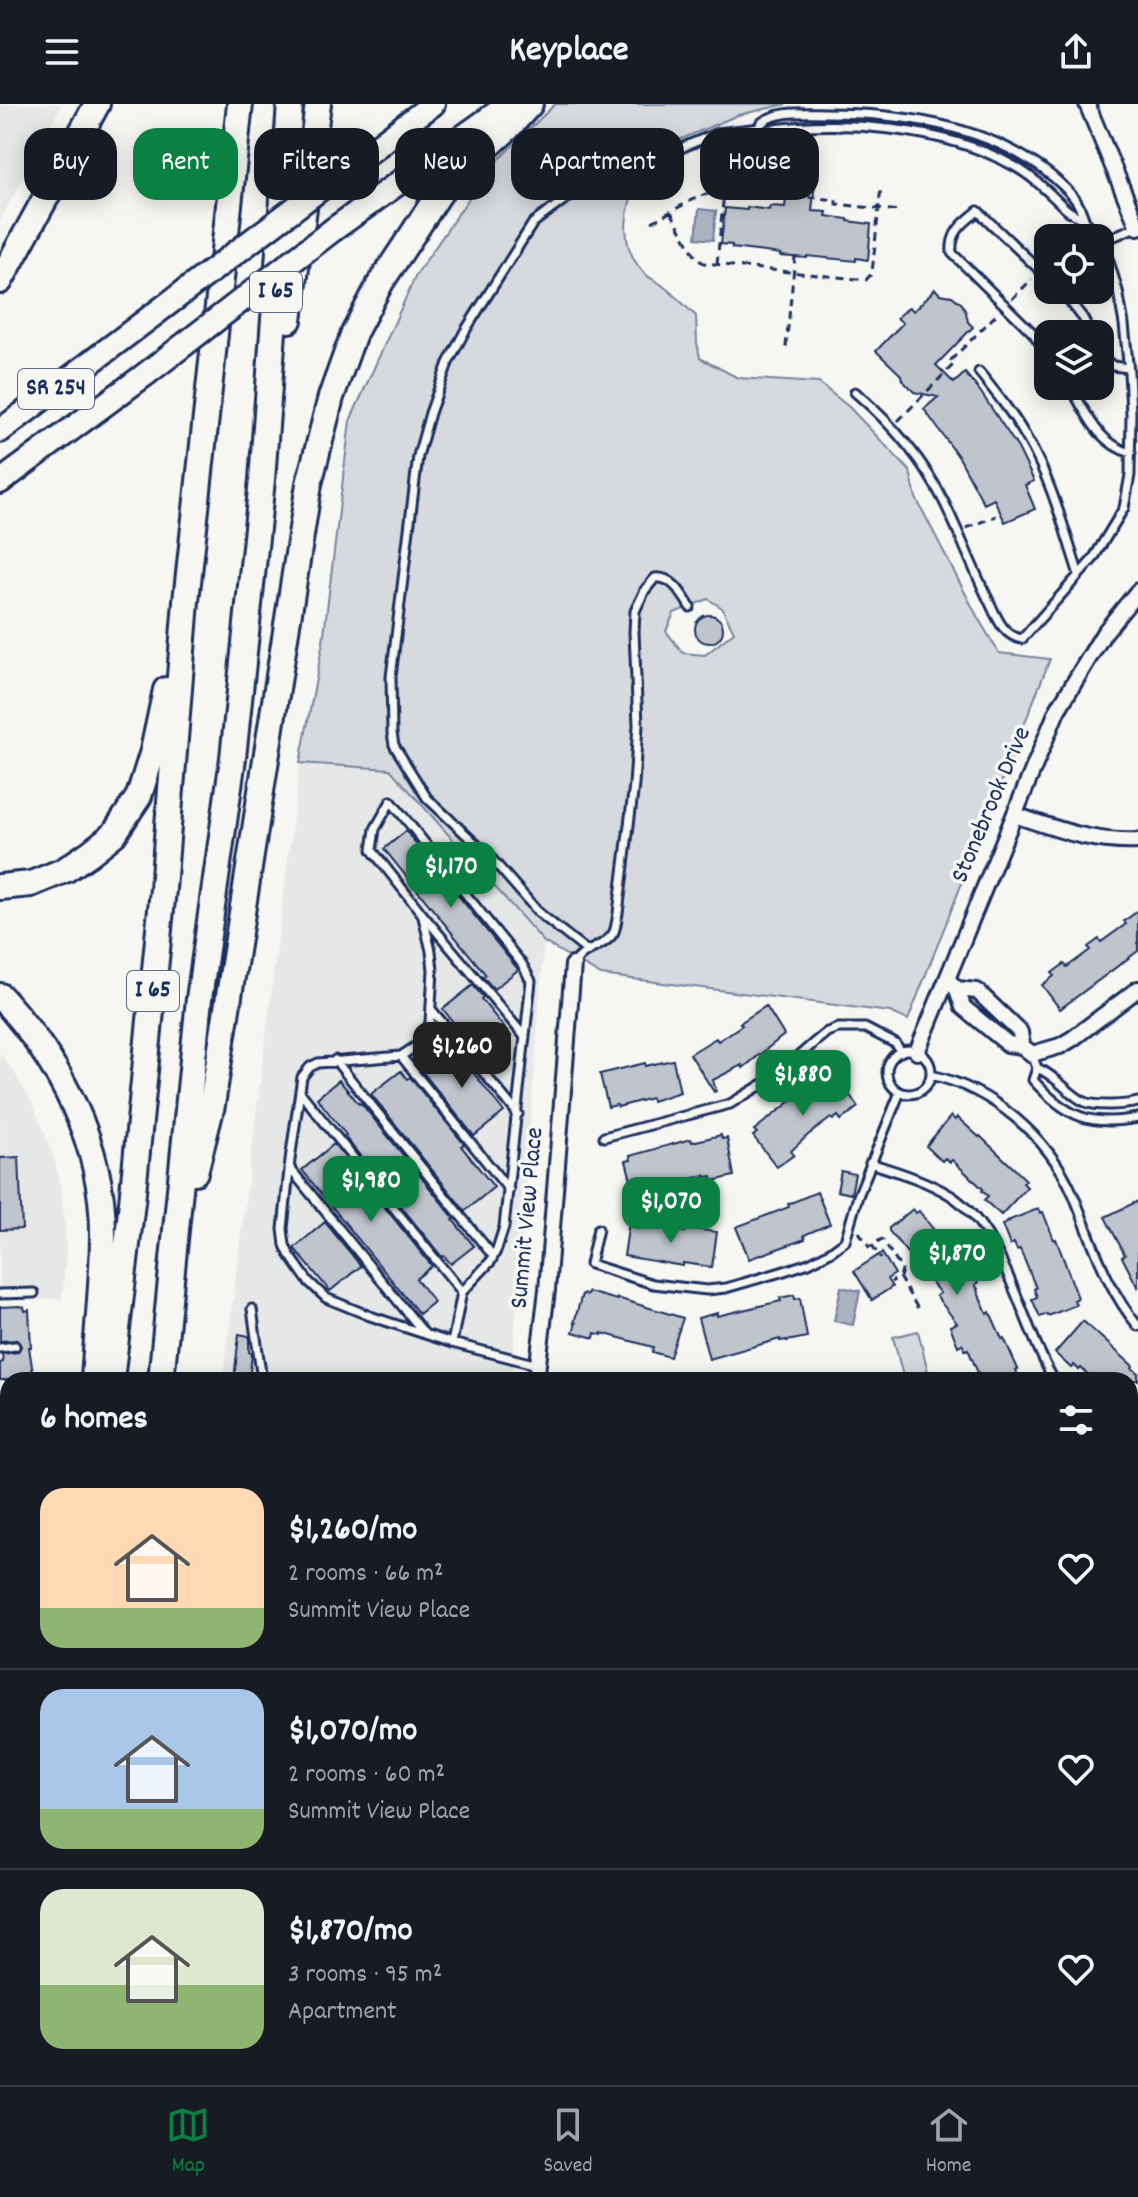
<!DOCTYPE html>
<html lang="en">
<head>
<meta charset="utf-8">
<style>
  body { margin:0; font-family:Dekko,sans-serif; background:#242831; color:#f1f3f6; height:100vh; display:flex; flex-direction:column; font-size:30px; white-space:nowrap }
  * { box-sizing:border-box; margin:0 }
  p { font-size:26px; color:#9ea1a6 }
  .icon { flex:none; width:44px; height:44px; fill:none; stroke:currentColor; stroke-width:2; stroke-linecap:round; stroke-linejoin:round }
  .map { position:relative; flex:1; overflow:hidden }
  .drawer { position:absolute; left:0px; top:1268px; width:1138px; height:714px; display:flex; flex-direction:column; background:#171b24; border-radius:24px 24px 0 0; box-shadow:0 4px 20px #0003 }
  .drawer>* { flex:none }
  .top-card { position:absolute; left:24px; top:24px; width:1090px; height:72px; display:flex; gap:16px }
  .controls { position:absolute; left:1034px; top:120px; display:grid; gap:16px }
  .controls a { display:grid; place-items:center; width:80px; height:80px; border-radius:16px; background:#171b24; box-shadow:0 4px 20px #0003; font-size:40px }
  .price { position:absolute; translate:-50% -68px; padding:0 18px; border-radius:16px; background:#0b8043; color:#fff; font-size:26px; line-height:52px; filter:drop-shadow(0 2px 4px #0008) }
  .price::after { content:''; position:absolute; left:50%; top:48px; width:24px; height:18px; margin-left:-12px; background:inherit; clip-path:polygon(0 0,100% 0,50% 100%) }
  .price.current { background:#222; color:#fff }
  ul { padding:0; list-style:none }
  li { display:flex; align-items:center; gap:24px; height:200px; padding:0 40px }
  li+li { border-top:2px solid #363941 }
  li span { display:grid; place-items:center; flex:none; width:224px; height:160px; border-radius:24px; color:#555 }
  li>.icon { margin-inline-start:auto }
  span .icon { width:96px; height:96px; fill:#fffc; stroke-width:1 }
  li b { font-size:34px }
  h2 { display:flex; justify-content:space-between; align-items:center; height:96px; padding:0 40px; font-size:34px }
  .chip { padding:0 28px; border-radius:24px; background:#171b24; box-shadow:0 4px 20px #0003; font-size:28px; line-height:72px }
  .chip.current { background:#0b8043; color:#fff }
  header { display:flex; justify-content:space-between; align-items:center; height:104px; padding:0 40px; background:#171b24; font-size:36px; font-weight:700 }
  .tabs { display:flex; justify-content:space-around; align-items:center; height:112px; border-top:2px solid #363941; background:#171b24; font-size:22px; color:#9ea1a6 }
  .tabs a { display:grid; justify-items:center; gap:4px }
  .tabs .current { color:#0b8043 }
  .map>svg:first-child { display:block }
  .built { fill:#e6e7e7 }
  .green { fill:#d6d9dd; stroke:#78849e; stroke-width:2; fill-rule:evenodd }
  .water { fill:#abb2c0; stroke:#717e99; stroke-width:2 }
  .building { fill:#c0c4cd; stroke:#1b2f5e; stroke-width:2 }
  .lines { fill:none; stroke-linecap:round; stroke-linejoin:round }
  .lane-casing { stroke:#1b2f5e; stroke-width:13 }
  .street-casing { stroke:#1b2f5e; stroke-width:20 }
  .secondary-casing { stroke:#1b2f5e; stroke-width:26 }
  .primary-casing { stroke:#1b2f5e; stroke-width:28 }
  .highway-casing { stroke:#1b2f5e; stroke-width:30 }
  .path { stroke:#1b2f5e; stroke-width:3; stroke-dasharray:8 6; stroke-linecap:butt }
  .lane { stroke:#f6f6f2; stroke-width:7 }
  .street { stroke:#f6f6f2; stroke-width:14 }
  .secondary { stroke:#f6f6f2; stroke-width:20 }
  .primary { stroke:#f6f6f2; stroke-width:22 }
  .highway { stroke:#f6f6f2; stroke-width:24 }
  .primary-bridge-casing { stroke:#1b2f5e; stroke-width:28; stroke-linecap:butt }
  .primary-bridge { stroke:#f6f6f2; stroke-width:22 }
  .labels { text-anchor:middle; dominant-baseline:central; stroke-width:7; stroke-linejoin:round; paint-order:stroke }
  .shield { fill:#f6f6f2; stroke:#5d6b8a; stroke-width:2 }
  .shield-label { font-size:24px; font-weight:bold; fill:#1b2f5e }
  .street-label { font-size:26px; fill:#1b2f5e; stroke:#f6f6f2 }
</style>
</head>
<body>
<header><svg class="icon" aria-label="menu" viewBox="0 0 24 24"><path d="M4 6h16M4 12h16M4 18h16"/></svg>Keyplace<svg class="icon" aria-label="share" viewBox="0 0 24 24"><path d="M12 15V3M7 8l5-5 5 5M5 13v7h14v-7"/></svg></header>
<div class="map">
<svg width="1138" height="1981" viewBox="0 0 1138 1981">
  <rect width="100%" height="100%" fill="#f6f6f2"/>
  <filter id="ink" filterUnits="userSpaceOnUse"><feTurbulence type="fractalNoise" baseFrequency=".0125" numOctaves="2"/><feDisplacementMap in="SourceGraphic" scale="16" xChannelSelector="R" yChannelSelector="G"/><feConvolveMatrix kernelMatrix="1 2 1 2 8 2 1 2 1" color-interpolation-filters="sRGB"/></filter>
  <g filter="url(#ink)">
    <path class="built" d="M0,0H62L0,117Z
      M300,659L390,665L544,838L511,1276H223Z
      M0,949L16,971L34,1003L48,1037L59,1073L64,1109L66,1146L62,1195H0Z
      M1130,1356L1138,1357V1569L1130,1568Z
      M1130,1619H1138V1981H199V1974H1130Z"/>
    <path class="green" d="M555,0H787L738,11L648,49C633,88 610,131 643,168C648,174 657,177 663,182C675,191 685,202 696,212L697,239L700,254L738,274L819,279L849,303L910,367L916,394L978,514L999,549L1050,555L908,916L890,908L601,871L544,838L390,665L300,659L323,538L350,317L416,171L489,65ZM708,495L722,504L734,528L705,551L683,549L666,527L674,509Z
      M918,1227L930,1276H904L893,1233Z"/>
    <path class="water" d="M699,105L716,107L713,136L696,134Z
      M841,1183L860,1187L853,1221L834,1217Z"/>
    <path class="building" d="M788,75L815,78L812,107L827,108L826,112L848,115V117L871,120L868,156L856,154V157L807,152V154L780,152L781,150L732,144V141L721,140L725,104L747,106V103L769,106L770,102L785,103Z
      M935,185L940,190L952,192L962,200L966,208L968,218L973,223L936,261L954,279L965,269L980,287L1018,344L1034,377L1025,381L1035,405L1005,418L994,395L984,400L960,355L924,305L938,293L914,288L902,276L901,271L876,247L903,219L897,214L909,203L914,207Z
      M695 525a14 14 0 1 1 28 0a14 14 0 1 1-28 0Z
      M406,727L517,864L518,866L494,885L483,873L486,871L384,745Z
      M1138,807V847L1060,905L1042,881L1054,872L1052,869L1064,860L1067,863L1090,846L1088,843L1099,835L1101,838L1126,820L1124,817Z
      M473,881L483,893L481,895L511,932L482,956L443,905Z
      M766,902L784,931L743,964L742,961L713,976L716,987L714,988L690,950L716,934L718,937L742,921L740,919Z
      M451,940L504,1008L474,1032L420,965Z
      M673,956L680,988L652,997L651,994L618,1003L617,1001L608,1003L600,970L645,959V962Z
      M401,967L407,975L410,973L464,1040L461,1042L494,1083L465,1107L371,990Z
      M830,971L832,974L836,971L858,1003L841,1016L838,1012L833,1016L831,1014L808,1031L791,1047L794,1051L777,1063L753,1032L757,1029L754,1026L804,987L806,988Z
      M339,976L359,1000L361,999L455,1115L453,1116L474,1142L451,1160L444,1152L442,1153L344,1032L346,1031L317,994Z
      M951,1012L955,1016L957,1013L979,1033L980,1032L1026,1076L1023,1079L1027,1083L1001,1111L984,1096L988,1092L982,1087L983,1085L952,1056L950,1058L945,1054L942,1057L926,1042Z
      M721,1031L722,1035L727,1034L734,1072L713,1077L712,1072L705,1073V1071L677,1078L655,1085L656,1090L636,1095L626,1057L631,1056L630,1052L691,1035L692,1038Z
      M334,1040L432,1162L416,1175L434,1198L419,1210L302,1066Z
      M19,1053L22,1125L0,1126V1054Z
      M841,1067L855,1070L851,1090L837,1087Z
      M817,1088L830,1120L804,1131L805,1135L749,1155L736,1123L789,1103L788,1100Z
      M1138,1097V1184L1122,1153L1125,1151L1105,1113Z
      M913,1105L916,1109L919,1107L937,1130L939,1129L978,1179L975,1181L978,1185L977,1186L987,1210L990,1208L1002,1235L1004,1234L1018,1265L1016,1266L1020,1276H981L968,1245L965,1246L962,1240L958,1242L950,1222L957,1219L936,1192L940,1189L889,1127V1124Z
      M1038,1105L1040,1109L1043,1108L1054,1136L1056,1135L1078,1194L1074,1196L1076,1201L1048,1212L1047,1210L1040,1213L1032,1195L1037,1193L1034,1185L1036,1184L1020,1145L1017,1146L1014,1139L1010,1141L1002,1121L1009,1118L1007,1117Z
      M325,1118L361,1162L330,1187L294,1144Z
      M629,1118L685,1128V1124L717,1128L712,1163L683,1159V1162L624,1152Z
      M882,1149L895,1170L887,1175L892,1183L872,1196L854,1167Z
      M588,1188L617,1196V1194L683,1214L670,1253L652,1248L653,1243L602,1229V1231L595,1229L594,1234L573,1228L576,1219H574L582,1190L587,1191Z
      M794,1191L795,1195L800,1194L807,1233L787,1237V1236L780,1237V1235L709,1255L698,1214L717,1209V1212L781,1197L780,1194Z
      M20,1202L24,1203L25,1207L29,1206L31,1243H29L34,1276H0V1259L3,1258L2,1250L18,1248L21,1242L17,1236L0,1237V1203Z
      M1083,1217L1133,1262L1132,1264L1138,1269V1276H1094L1081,1264L1079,1266L1074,1261L1071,1264L1055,1249Z
      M239,1230L249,1232V1248L252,1250L249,1276H234Z"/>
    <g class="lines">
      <defs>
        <path id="lane" d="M760,70V27
          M1085,117C1083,112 1081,105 1078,100C1073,90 1062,81 1053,73C991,22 903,9 825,9C805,9 776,6 760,20V27C839,15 943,22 1014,62C1034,73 1049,89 1066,105C1072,110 1081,113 1087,119C1093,124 1098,131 1103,137L1138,122
          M1048,174L978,107C963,119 950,128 952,149L1033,229L1048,251
          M1061,186L1083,214L1091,230
          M1100,252L1113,262L1128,264
          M979,268C996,289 1013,310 1026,333C1051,375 1064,425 1079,471
          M1070,282C1087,310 1097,339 1131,349
          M855,288C891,319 923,355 944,398C960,430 972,463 988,495C996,511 1002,532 1022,535L1093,455L1124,404L1130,371L1131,310L1129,268L1124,220L1118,187L1103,137
          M423,813L431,847L433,866L430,918L425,933L421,939L401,952L318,959L310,963L302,973L290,1056L283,1125L285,1141L289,1150L308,1177L326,1194L370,1212L452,1239L538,1261
          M587,847L539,809L491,754L427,694L394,641L392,629L391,573L418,352L430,309L448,259L465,227L533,119L564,96L593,82L688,41L717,29L760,24
          M573,861C584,843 605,844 614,828C616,823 617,815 618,809L634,681L638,621L634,528L635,507L645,486L655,474C672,472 682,490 690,503
          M431,905L518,1010
          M887 968a22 22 0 1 1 44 0a22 22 0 1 1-44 0Z
          M1032,950L1037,964L1033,976C1066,1013 1090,1023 1138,1014
          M401,952L509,1086
          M335,956L493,1152
          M1037,964C1056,971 1070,992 1085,998C1098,1003 1125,1001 1138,998
          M931,971C992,985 1048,1032 1073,1090C1092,1135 1105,1183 1138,1222
          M300,988L462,1188
          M604,1033L730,1000L776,972L816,937L827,928L838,924H865L896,940L901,948
          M870,1059C898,1068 925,1076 950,1091C1005,1126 1021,1221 1054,1276
          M289,1063L424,1229
          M598,1125L590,1160L653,1180L707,1186L726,1184L781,1168L809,1159L830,1148L845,1137L858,1092L900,988
          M0,1190L34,1189
          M252,1205L262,1276
          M452,1239L462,1188L491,1157L497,1145L504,1123L531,877L522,860L391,697L375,725L372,746L423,811L525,933
          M0,1244L15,1242
          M1130,1325H1138
          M1138,1476L1131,1533H1138
          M1130,1839L1138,1838
          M274,1974L336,1981
          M484,1981L493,1974"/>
        <path id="street" d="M1087,0L1138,123
          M1015,711C1057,725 1093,739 1138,737
          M947,875L957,885L963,903L1008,940L1022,942L1032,950L1060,942L1072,935L1138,885
          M957,885L977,887L1020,928L1022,942
          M917,948L1057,607L1104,529L1138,487
          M536,1276L547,1186L573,861
          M387,1981V1974
          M409,1981L410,1974"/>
        <path id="secondary" d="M1130,1586L1138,1587
          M1130,1615L1138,1616
          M0,1631L8,1632
          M183,1981V1974"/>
        <path id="primary" d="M340,70L433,0
          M334,125L509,0
          M0,327L152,212
          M0,378L146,270"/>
        <path id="highway" d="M0,177L97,0
          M289,216L318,0
          M0,783L31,780L65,766L90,749L114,730L139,692L153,647L166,586
          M0,892C59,956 103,1039 103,1129C103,1178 97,1227 94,1276
          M195,1068L212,1001L309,380L331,293L354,229L381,178L445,81L508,24L530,0
          M111,1276L132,1098L163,785L186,497L240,0
          M161,1276L199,895L233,654L262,376L290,0
          M35,1981L36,1974
          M90,1981V1974"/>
      </defs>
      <use href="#lane" class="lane-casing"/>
      <use href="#street" class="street-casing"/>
      <use href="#secondary" class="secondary-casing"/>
      <use href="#primary" class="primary-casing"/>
      <use href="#highway" class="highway-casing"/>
      <path class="path" d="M671,108L697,155L704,159L866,176L872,169L881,83
        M652,118L699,92L718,88L763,92V88L836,96V100L900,107
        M717,160L724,88
        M1012,195L1032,175
        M786,243L795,153
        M898,317L954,260L951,256L998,209
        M966,424L996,412
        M859,1128L869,1143L882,1135L902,1166L900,1173L891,1178
        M872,1141L881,1155
        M899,1173L920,1208
        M1130,1866L1138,1865
        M936,1981L944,1974
        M1000,1981L1001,1974
        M1060,1981L1066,1974
        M1100,1981L1138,1973"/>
      <use href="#lane" class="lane"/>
      <use href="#street" class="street"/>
      <use href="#secondary" class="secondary"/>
      <use href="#primary" class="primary"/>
      <use href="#highway" class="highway"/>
      <defs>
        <path id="primary-bridge" d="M152,212L340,70
          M146,270L334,125"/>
      </defs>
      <use href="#primary-bridge" class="primary-bridge-casing"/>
      <use href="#primary-bridge" class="primary-bridge"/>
    </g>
  </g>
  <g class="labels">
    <g class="shield">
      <rect x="250" y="168" width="52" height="40" rx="6"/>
      <rect x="18" y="265" width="76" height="40" rx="6"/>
      <rect x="127" y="867" width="52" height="40" rx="6"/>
    </g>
    <g class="shield-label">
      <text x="276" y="188">I 65</text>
      <text x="56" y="285">SR 254</text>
      <text x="153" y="887">I 65</text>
    </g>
    <g class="street-label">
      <text transform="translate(992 701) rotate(-67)">Stonebrook Drive</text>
      <text transform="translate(528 1114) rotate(-85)">Summit View Place</text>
    </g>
  </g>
</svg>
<div class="controls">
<a><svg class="icon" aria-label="locate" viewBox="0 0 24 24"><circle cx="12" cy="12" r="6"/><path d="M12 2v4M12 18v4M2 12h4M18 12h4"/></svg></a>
<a><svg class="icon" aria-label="layers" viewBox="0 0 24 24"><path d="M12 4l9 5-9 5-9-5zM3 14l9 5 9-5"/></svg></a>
</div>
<b class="price" style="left:451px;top:806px">$1,170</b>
<b class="price current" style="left:462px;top:986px">$1,260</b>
<b class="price" style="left:803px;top:1014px">$1,880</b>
<b class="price" style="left:371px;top:1120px">$1,980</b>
<b class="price" style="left:671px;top:1141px">$1,070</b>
<b class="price" style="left:957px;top:1193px">$1,870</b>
<div class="top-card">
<a class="chip">Buy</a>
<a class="chip current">Rent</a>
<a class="chip">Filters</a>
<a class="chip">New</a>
<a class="chip">Apartment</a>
<a class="chip">House</a>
</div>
<section class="drawer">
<h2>6 homes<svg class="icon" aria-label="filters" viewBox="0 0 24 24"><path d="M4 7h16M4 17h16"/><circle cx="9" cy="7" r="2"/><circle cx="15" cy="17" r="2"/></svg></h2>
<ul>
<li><span style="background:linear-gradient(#ffd9b3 75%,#8fb573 0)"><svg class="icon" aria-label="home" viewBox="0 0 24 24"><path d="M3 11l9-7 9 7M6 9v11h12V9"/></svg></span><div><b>$1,260/mo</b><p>2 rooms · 66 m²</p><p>Summit View Place</p></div><svg class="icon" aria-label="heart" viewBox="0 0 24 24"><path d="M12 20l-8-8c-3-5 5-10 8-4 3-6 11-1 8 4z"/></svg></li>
<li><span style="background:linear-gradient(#a9c7e8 75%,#8fb573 0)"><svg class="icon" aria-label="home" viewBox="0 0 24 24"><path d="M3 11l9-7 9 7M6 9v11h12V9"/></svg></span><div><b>$1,070/mo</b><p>2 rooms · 60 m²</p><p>Summit View Place</p></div><svg class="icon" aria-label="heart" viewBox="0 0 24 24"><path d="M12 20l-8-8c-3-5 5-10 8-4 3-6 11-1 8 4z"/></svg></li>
<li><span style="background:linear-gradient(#dfe7d0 60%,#8fb573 0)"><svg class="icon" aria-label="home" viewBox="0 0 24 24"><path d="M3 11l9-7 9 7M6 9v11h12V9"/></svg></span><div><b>$1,870/mo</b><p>3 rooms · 95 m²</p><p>Apartment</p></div><svg class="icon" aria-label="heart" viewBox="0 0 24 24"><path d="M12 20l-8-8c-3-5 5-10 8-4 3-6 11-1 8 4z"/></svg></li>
</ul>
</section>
</div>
<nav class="tabs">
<a class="current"><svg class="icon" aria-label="map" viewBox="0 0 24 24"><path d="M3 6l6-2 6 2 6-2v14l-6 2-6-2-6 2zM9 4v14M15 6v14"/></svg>Map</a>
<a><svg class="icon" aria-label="saved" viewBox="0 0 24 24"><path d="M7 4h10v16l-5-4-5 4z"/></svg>Saved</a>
<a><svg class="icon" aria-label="home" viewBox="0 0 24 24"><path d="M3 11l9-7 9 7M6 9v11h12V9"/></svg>Home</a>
</nav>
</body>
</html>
